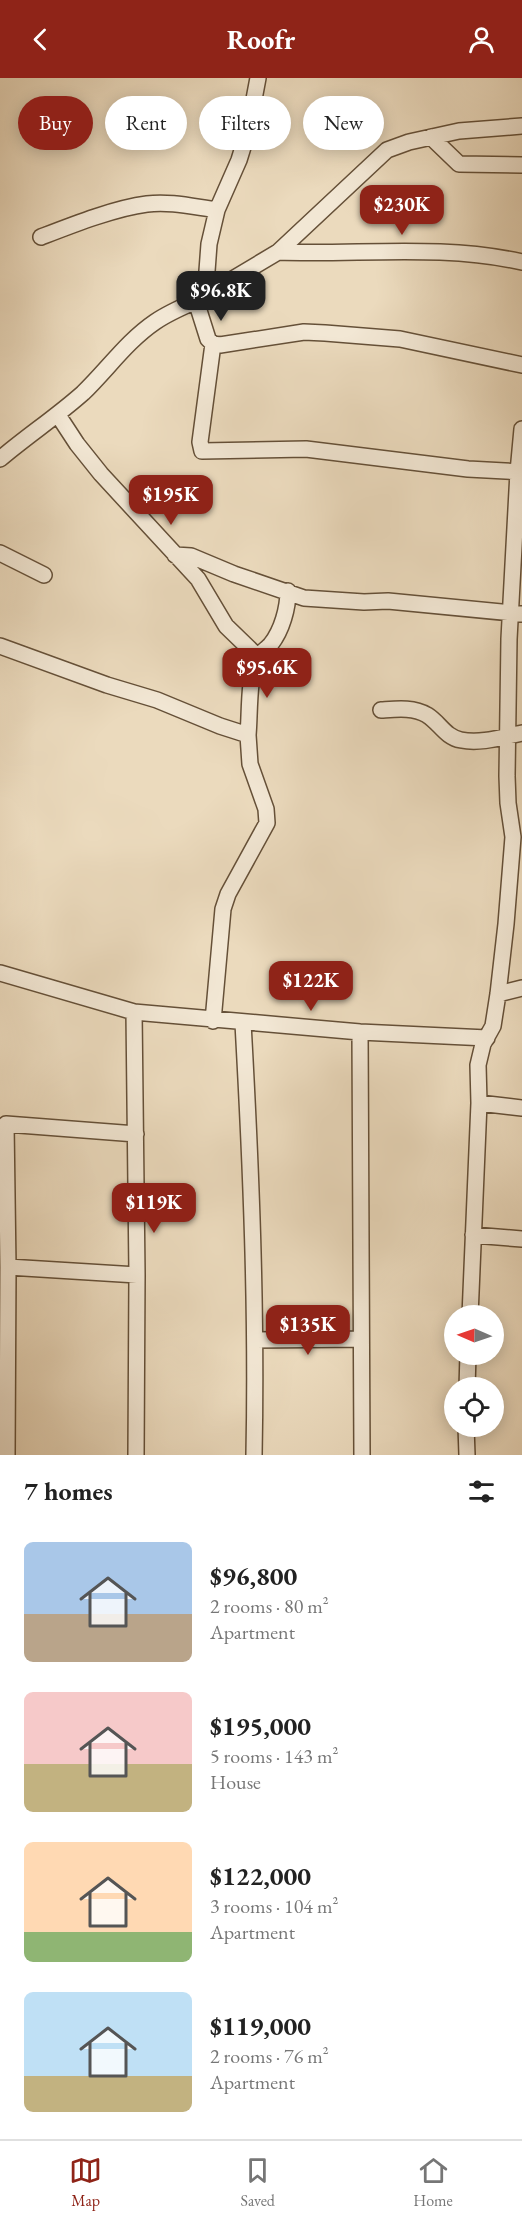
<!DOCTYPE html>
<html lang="en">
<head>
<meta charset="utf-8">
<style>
  body { margin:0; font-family:"EB Garamond",serif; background:#f6f6f6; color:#222; height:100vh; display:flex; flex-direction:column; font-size:22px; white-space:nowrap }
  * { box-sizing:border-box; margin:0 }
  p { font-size:20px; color:#767676 }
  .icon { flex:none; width:33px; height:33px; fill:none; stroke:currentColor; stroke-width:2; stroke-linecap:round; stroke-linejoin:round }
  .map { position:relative; height:1377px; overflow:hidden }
  .drawer { display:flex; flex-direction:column; background:#fff; flex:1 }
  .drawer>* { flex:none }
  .guide { position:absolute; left:18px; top:18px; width:486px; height:54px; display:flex; gap:12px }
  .needle { width:39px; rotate:272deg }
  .buttons { position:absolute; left:444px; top:1227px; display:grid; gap:12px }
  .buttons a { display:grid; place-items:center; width:60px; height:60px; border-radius:50%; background:#fff; box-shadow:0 3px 15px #0003; font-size:30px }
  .price { position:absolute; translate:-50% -51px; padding:0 14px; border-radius:12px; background:#8f2418; color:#fff; font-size:20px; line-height:39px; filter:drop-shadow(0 2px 3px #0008) }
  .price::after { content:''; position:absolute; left:50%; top:36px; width:18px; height:14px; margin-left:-9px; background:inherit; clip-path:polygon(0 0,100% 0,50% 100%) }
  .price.on { background:#222; color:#fff }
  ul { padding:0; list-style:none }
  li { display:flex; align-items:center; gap:18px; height:150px; padding:0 24px }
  li span { display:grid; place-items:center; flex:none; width:168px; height:120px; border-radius:9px; color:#555 }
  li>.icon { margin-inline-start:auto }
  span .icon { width:72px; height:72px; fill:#fffc; stroke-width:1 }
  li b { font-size:26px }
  h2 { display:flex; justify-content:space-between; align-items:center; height:72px; padding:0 24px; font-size:26px }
  .chip { padding:0 21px; border-radius:27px; background:#fff; box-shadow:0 3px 15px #0003; font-size:21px; line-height:54px }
  .chip.on { background:#8f2418; color:#fff }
  header { display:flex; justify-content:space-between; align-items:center; height:78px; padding:0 24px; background:#8f2418; color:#fff; font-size:27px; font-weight:700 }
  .menu { display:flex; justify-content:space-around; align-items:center; height:84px; border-top:2px solid #e0e0e0; background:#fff; font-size:16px; color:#767676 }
  .menu a { display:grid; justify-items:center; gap:3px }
  .menu .on { color:#8f2418 }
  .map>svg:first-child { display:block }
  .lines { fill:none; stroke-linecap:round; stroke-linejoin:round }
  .minor-casing { stroke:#655038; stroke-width:18 }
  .minor { stroke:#f2e7d4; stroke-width:15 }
</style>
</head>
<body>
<header><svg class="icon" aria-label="back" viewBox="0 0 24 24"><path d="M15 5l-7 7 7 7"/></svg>Roofr<svg class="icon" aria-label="person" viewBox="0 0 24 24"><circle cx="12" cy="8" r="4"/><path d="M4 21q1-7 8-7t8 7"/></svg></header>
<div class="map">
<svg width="522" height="1377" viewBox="0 0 522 1377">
  <rect width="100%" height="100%" fill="#ebdabd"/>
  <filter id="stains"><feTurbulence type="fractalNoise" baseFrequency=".00333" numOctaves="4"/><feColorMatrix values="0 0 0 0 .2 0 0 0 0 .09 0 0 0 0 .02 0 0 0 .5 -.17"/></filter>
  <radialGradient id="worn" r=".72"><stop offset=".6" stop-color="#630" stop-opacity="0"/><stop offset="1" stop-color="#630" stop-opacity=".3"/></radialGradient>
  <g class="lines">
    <defs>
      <path id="minor" d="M431,59L459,86L522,87
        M41,159C72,147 115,130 147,126C170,123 194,129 217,132
        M278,174C359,177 442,166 522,184
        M205,220L209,166L217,132L239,82L248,53L258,0
        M196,223L278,174L387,72L409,64L459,53L522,48
        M213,266L200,364L202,373L306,371L468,391L522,394
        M58,337L77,366L101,396L198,501L226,548L258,579
        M0,381C27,358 56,339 83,315C107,292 127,263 155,244C168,235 182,229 196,223L208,261L213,266L220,267L304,254L325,255L400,261L522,287
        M0,475L44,497
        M175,477L191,478L234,496L304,520L364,524L388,523L522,536
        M0,568L107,607L157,622L220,648L248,657L250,686L266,731L267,745L228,816L223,831L213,943
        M381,632C397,631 413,629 427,637C440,645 445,659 461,662C481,666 502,659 522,655
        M248,657C250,635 248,598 258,579C261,574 268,570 271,566C282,552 288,530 288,513
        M0,895L134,934L360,954L487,960
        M498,916L522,910
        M134,934L137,1197L136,1377
        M243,945C251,1089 257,1233 254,1377
        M360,954L362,1377
        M479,1025L522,1030
        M473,1157L522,1161
        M8,1189L137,1197
        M470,1238L479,1025L478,987L483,966L493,948L498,916L506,846L513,759L508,725L507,698L509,561L518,394L522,351
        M255,1262L361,1261
        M467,1310L468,1276
        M466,1348L467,1377
        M7,1377L8,1189L6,1046L136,1056"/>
    </defs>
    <use href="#minor" class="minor-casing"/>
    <use href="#minor" class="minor"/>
  </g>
  <rect width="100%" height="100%" filter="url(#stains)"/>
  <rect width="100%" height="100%" fill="url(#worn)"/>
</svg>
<div class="buttons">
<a><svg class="needle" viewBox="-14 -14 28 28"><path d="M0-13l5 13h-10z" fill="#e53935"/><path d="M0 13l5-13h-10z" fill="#767676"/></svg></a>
<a><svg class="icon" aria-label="locate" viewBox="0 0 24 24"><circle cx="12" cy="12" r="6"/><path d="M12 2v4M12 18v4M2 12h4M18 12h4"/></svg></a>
</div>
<b class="price" style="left:402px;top:158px">$230K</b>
<b class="price on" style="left:221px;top:244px">$96.8K</b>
<b class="price" style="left:171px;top:448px">$195K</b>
<b class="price" style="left:267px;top:621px">$95.6K</b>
<b class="price" style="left:311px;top:934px">$122K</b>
<b class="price" style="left:154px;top:1156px">$119K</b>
<b class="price" style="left:308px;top:1278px">$135K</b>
<div class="guide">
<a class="chip on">Buy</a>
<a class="chip">Rent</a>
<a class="chip">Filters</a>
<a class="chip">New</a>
</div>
</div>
<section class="drawer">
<h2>7 homes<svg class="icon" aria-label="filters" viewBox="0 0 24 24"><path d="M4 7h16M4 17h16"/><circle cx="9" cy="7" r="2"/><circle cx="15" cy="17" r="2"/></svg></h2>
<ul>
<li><span style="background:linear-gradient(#a9c7e8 60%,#b9a48a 0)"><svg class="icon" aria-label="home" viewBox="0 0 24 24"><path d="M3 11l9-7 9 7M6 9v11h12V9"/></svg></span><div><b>$96,800</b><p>2 rooms · 80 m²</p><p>Apartment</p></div></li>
<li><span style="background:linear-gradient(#f6c9c9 60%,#c2b280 0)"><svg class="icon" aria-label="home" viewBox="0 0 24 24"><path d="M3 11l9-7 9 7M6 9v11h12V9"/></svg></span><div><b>$195,000</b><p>5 rooms · 143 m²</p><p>House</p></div></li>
<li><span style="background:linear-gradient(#ffd9b3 75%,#8fb573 0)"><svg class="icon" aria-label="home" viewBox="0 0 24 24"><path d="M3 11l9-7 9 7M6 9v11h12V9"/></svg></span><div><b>$122,000</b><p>3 rooms · 104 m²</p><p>Apartment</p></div></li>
<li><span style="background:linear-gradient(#bfe0f5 70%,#c2b280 0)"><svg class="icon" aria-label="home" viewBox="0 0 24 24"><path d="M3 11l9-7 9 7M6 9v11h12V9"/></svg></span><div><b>$119,000</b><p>2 rooms · 76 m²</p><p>Apartment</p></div></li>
</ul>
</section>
<nav class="menu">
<a class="on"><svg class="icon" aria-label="map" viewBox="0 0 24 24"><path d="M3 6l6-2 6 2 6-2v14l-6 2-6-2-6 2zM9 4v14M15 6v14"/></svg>Map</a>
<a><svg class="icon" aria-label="saved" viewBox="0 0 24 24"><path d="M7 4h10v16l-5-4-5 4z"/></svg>Saved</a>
<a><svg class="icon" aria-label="home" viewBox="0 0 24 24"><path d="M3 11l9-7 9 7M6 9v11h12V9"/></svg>Home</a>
</nav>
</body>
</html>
